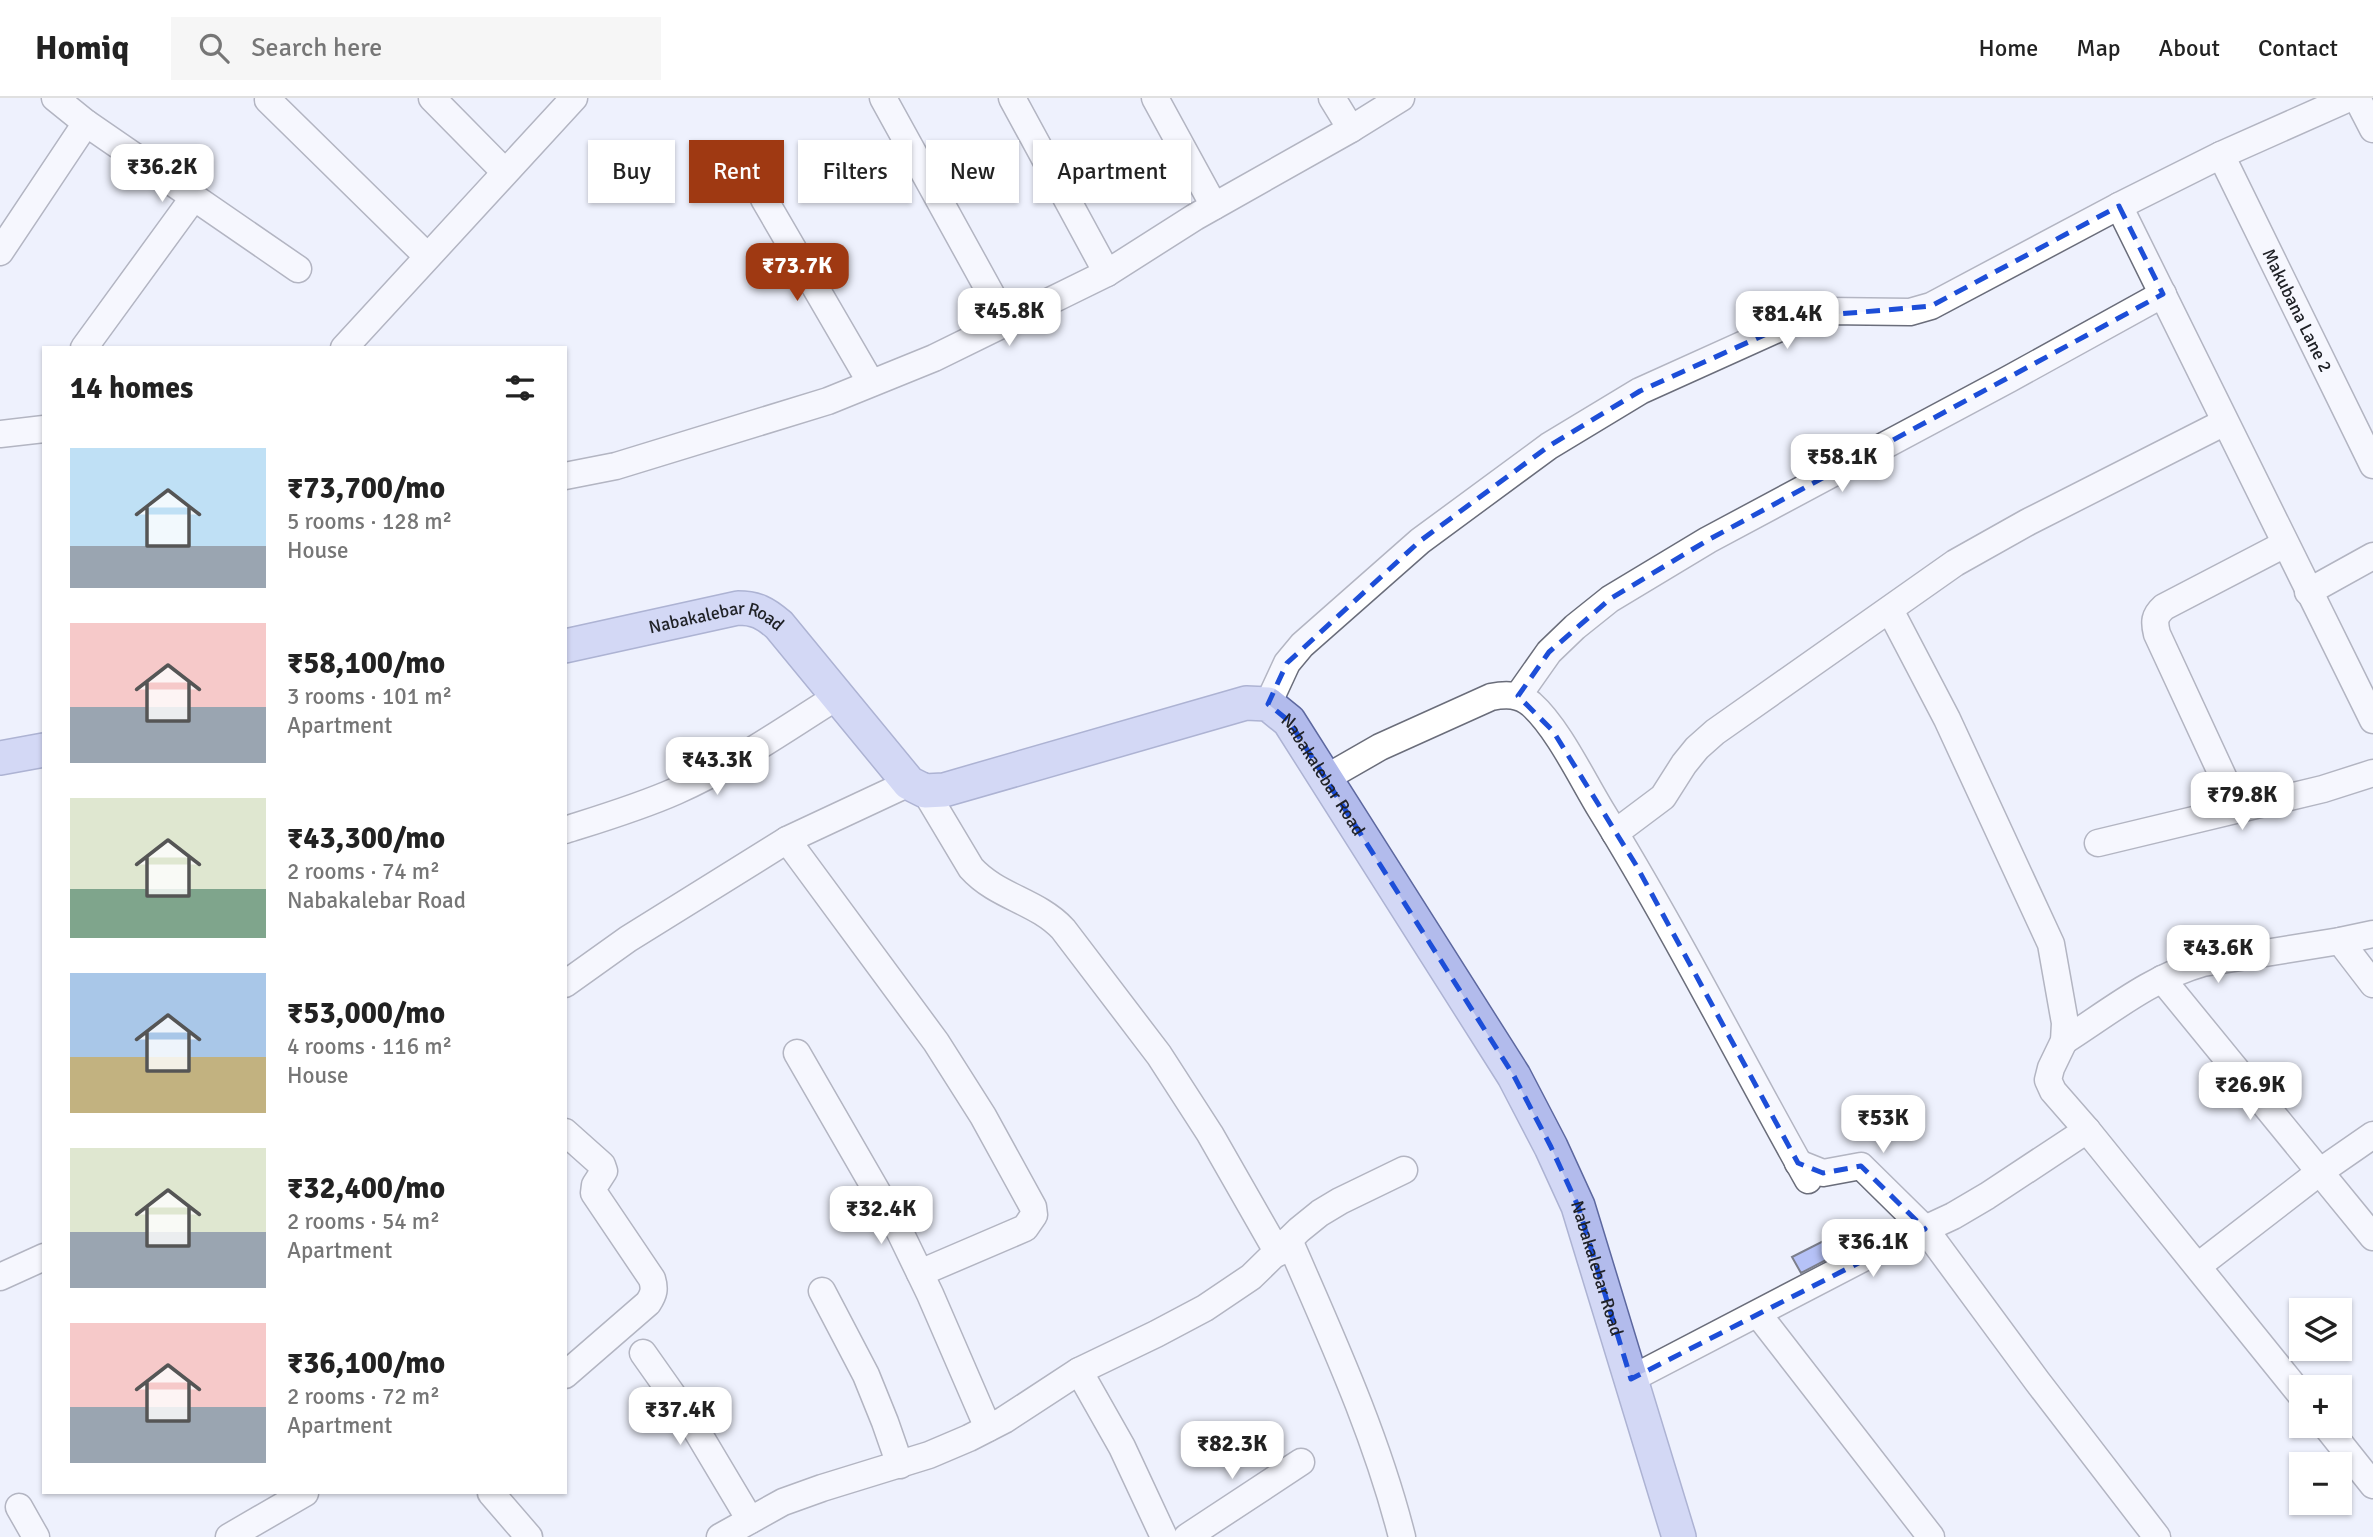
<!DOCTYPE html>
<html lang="en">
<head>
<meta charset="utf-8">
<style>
  body { margin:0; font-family:Signika,sans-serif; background:#f6f6f6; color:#222; height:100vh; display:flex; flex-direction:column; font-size:26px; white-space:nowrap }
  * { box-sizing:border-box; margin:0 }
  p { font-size:23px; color:#767676 }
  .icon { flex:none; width:38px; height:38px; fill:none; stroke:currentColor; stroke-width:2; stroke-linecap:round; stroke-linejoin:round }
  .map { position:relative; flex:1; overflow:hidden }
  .sheet { position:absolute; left:42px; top:248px; width:525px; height:1148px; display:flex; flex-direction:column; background:#fff; border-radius:0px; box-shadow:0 2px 5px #0004 }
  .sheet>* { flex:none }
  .hud { position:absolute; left:588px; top:42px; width:665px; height:63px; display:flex; gap:14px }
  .tools { position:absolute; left:2289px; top:1200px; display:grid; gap:14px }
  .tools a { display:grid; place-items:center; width:63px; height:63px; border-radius:0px; background:#fff; box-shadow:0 2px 5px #0004; font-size:35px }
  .price { position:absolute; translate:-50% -60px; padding:0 16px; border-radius:14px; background:#fff; color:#222; font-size:23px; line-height:46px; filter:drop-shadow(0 2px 4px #0008) }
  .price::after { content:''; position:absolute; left:50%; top:42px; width:21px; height:16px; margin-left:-10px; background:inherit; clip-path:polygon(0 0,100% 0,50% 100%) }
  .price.current { background:#9f3912; color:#fff }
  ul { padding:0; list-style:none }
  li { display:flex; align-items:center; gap:21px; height:175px; padding:0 28px }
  li span { display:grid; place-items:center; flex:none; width:196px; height:140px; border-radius:0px; color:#555 }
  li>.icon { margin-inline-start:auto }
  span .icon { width:84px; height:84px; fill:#fffc; stroke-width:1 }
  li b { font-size:30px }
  h2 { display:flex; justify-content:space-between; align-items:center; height:84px; padding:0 28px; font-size:30px }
  .tag { padding:0 24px; border-radius:0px; background:#fff; box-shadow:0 2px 5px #0004; font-size:24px; line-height:63px }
  .tag.current { background:#9f3912; color:#fff }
  header { display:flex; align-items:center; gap:42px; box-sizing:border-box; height:98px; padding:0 35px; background:#fff; border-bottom:2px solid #e0e0e0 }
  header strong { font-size:33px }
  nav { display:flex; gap:38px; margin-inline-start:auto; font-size:24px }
  .search { width:490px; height:63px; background:#f6f6f6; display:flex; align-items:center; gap:18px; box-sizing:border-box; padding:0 24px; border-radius:0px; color:#767676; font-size:26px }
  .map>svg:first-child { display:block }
  .building { fill:#b6c2f7; stroke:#7c7f8c; stroke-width:2 }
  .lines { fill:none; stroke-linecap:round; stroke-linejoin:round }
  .minor-casing { stroke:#6a6d7a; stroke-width:29 }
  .major-casing { stroke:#5d689f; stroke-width:36 }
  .minor { stroke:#fff; stroke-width:26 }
  .major { stroke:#b2bbec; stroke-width:33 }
  .marked { fill:none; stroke:#1d4ed8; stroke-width:5; stroke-dasharray:14 9; stroke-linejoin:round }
  .labels { text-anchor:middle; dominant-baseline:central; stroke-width:5; stroke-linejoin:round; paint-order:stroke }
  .street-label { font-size:18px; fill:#202227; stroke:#fff }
</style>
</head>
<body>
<header>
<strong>Homiq</strong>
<div class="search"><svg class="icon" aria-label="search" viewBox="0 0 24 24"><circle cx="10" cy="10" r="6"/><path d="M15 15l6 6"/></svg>Search here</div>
<nav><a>Home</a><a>Map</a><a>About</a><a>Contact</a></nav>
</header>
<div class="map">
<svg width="2373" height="1439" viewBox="0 0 2373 1439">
  <rect width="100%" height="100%" fill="#eef1fd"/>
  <path class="building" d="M1845,1132L1853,1148L1801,1175L1792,1159Z"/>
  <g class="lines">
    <defs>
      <g id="minor">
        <path d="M55,0L86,25L298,171"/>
        <path d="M432,0L505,74"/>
        <path d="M883,0L1007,225"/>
        <path d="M1012,0L1107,175"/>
        <path d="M1155,0L1214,108"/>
        <path d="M1332,0L1351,31"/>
        <path d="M2357,0L2373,31"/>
        <path d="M268,2L427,158"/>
        <path id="s1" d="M2221,57L2373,367"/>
        <path d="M764,101L871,285"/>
        <path d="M2119,108L2373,622"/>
        <path d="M0,154L86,25"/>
        <path d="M84,250L194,99"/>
        <path d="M344,250L574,0"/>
        <path d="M0,336L44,331"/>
        <path d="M565,378L616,368L828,303L934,260L1107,175L1195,119L1351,31L1401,0"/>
        <path d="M2308,494L2373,458"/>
        <path d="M1890,512L1947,621L2051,846L2065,925L2064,943L2051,970L2048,982L2053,993L2087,1032L2301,1297"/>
        <path d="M1518,598L1549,554L1575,529L1610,501L1708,442L2009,281L2163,196"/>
        <path d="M1268,606L1287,565L1302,547L1420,443L1549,348L1640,293L1804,219L1827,213L1910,214L1931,208L2119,108L2221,57L2349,0"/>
        <path d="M1326,680L1380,649L1491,599C1506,596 1519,596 1531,606C1558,630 1582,681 1601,712C1675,832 1739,959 1808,1082"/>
        <path d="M925,693L971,770C997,799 1037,803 1063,831L1159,957L1210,1036L1278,1155"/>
        <path d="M2238,711L2157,536C2154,524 2154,518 2164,509L2285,446"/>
        <path d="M565,732C603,720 640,709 676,693C733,668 785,631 838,598"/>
        <path d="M1615,735L1663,699L1684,666L1697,650L1715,634L1955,465L2028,424L2225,324"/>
        <path d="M787,742L936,944L983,1018L1033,1109L1034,1117L1025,1130L920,1175"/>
        <path d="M2098,745L2323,691L2373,675"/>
        <path d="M2340,843L2373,886"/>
        <path d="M2162,881L2373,1139"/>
        <path d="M565,886L628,841L787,742L909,685"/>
        <path d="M2064,943C2108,915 2152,879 2203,865L2340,843L2373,836"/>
        <path d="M797,955L898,1130L930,1196L988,1330"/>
        <path d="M565,1034L602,1067L604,1073L595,1087L594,1095L652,1181C655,1191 654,1196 648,1205L565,1277"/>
        <path d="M1798,1065L1823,1075L1861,1068L1925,1131L2037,1283L2157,1439"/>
        <path d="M1289,1142C1331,1239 1376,1336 1402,1439"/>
        <path d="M2198,1168L2321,1073L2373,1037"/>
        <path d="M0,1179L44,1159"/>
        <path d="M822,1193L866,1277L885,1324L900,1367"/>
        <path d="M1758,1216L1931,1439"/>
        <path d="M643,1255L691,1323L750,1422"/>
        <path d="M1079,1273L1122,1349L1164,1439"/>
        <path d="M1631,1281L1871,1156L1953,1118L1987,1098L2087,1032"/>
        <path d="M2326,1328L2373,1387"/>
        <path d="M491,1395L529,1439"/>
        <path d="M19,1409L36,1439"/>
        <path d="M229,1439L305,1395"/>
        <path d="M720,1439L783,1404L822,1390L929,1357L969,1340L1004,1322L1079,1273L1156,1236L1205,1210L1251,1179L1299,1132L1320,1115L1340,1103L1404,1072"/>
        <path d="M1187,1439L1301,1364"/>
      </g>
      <g id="major">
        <path id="s2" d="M565,548L738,510C756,510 765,515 779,527L909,685L925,693L944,692L1246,605L1268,606L1289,623L1514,978L1551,1049L1578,1108L1679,1439"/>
        <path d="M0,660L44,652"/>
      </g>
    </defs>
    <use href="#minor" class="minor-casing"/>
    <use href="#major" class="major-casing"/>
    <use href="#minor" class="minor"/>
    <use href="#major" class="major"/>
  </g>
  <path d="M0 0H2373V1439H0ZM2119,108L2163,196L1708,442L1610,501L1549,554L1518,598L1553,633L1636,767L1798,1065L1823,1075L1861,1068L1925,1131L1631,1281L1578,1108L1551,1049L1514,978L1289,623L1268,606L1287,565L1420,443L1549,348L1640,293L1804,219L1931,208Z" fill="#eef1fd" fill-opacity=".55" fill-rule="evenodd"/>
  <path class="marked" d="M2119,108L2163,196L1708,442L1610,501L1549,554L1518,598L1553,633L1636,767L1798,1065L1823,1075L1861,1068L1925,1131L1631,1281L1578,1108L1551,1049L1514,978L1289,623L1268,606L1287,565L1420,443L1549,348L1640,293L1804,219L1931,208Z"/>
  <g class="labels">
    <g class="street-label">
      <text stroke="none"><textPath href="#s1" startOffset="173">Makubana Lane 2</textPath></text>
      <text stroke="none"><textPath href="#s2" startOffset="156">Nabakalebar Road</textPath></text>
      <text stroke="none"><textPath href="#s2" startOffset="891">Nabakalebar Road</textPath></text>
      <text stroke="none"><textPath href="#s2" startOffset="1458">Nabakalebar Road</textPath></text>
    </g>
  </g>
</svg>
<div class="tools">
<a><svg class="icon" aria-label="layers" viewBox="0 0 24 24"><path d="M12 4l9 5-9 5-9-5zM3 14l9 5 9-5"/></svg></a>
<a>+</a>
<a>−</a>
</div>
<b class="price" style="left:162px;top:106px">₹36.2K</b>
<b class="price current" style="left:797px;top:205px">₹73.7K</b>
<b class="price" style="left:1009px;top:250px">₹45.8K</b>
<b class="price" style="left:1787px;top:253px">₹81.4K</b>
<b class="price" style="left:1842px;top:396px">₹58.1K</b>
<b class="price" style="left:717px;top:699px">₹43.3K</b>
<b class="price" style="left:2242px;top:734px">₹79.8K</b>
<b class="price" style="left:2218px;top:887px">₹43.6K</b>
<b class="price" style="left:2250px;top:1024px">₹26.9K</b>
<b class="price" style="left:1883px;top:1057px">₹53K</b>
<b class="price" style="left:881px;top:1148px">₹32.4K</b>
<b class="price" style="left:1873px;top:1181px">₹36.1K</b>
<b class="price" style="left:680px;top:1349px">₹37.4K</b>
<b class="price" style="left:1232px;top:1383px">₹82.3K</b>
<div class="hud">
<a class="tag">Buy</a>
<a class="tag current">Rent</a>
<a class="tag">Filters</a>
<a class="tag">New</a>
<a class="tag">Apartment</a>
</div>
<section class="sheet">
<h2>14 homes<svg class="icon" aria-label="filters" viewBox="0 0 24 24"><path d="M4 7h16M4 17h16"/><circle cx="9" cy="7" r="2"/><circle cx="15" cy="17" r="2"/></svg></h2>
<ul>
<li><span style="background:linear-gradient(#bfe0f5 70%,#9aa5b1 0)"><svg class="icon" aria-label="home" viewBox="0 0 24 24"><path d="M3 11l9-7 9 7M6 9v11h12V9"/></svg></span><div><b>₹73,700/mo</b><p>5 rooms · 128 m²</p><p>House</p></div></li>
<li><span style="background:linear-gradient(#f6c9c9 60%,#9aa5b1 0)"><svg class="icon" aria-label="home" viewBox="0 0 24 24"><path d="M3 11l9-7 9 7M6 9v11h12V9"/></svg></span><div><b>₹58,100/mo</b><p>3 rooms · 101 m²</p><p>Apartment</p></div></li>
<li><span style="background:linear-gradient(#dfe7d0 65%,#7fa58c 0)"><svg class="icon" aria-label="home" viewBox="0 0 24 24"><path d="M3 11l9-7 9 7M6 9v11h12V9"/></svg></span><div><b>₹43,300/mo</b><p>2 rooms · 74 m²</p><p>Nabakalebar Road</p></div></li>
<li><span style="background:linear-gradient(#a9c7e8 60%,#c2b280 0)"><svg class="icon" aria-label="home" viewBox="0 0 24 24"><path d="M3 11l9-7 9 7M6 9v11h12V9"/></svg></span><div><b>₹53,000/mo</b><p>4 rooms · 116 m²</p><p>House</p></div></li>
<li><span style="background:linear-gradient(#dfe7d0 60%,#9aa5b1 0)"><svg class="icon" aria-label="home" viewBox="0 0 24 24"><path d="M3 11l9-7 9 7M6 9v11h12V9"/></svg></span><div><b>₹32,400/mo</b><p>2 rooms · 54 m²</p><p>Apartment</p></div></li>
<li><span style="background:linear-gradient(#f6c9c9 60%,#9aa5b1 0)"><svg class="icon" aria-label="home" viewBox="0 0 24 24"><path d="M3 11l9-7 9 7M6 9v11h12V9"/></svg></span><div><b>₹36,100/mo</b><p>2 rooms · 72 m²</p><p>Apartment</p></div></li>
</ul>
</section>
</div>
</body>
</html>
